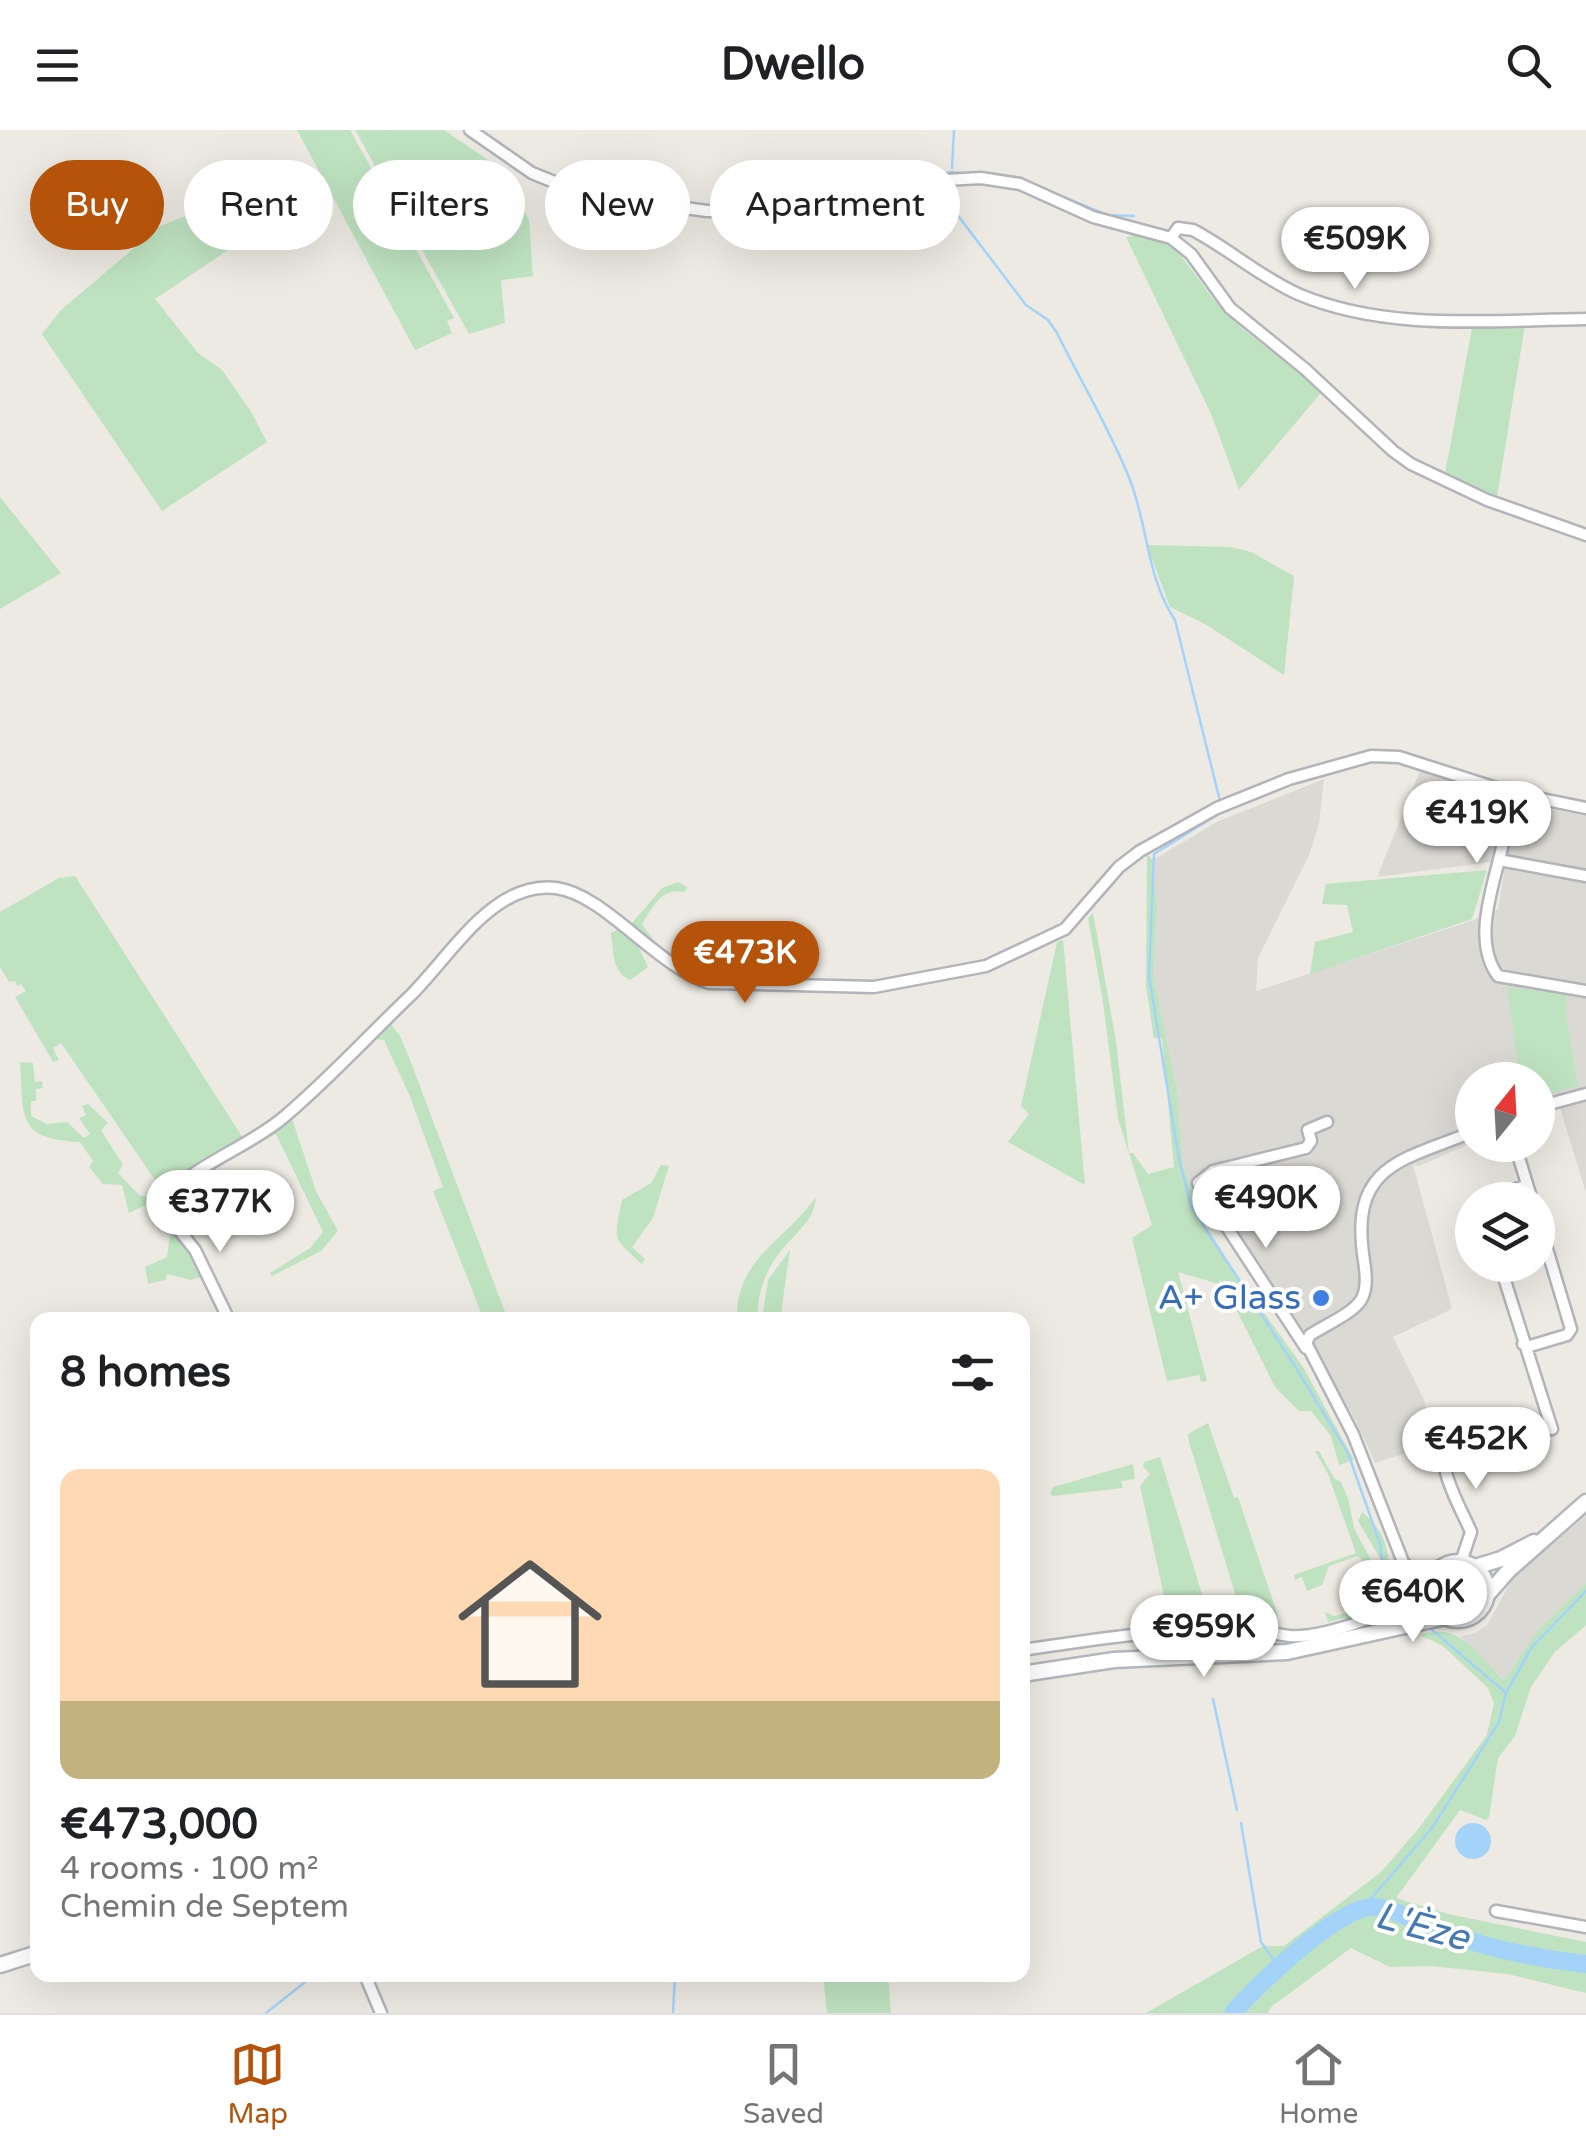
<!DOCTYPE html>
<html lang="en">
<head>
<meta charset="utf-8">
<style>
  body { margin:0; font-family:"Varela Round",sans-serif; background:#f2f2f2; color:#202124; height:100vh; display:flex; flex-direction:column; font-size:38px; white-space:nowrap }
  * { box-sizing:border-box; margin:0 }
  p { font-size:32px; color:#757577 }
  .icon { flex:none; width:55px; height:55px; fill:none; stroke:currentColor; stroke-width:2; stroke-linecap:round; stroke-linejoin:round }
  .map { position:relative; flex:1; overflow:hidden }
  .details { position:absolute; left:30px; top:1182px; width:1000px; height:670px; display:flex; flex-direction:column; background:#fff; border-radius:20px; box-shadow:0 10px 40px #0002 }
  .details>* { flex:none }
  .banner { position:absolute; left:30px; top:30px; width:1000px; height:90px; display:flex; gap:20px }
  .needle { width:65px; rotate:18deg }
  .fabs { position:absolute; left:1455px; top:932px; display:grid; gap:20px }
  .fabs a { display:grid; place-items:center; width:100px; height:100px; border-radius:50%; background:#fff; box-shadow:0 10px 40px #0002; font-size:50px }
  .price { position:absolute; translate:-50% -85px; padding:0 22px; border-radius:35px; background:#fff; color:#222; font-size:32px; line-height:65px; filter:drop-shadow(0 2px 5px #0008) }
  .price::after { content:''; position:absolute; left:50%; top:60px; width:30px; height:22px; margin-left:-15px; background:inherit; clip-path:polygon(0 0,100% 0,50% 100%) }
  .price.current { background:#b45309; color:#fff }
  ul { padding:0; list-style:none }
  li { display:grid; align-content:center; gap:20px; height:530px; padding:0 30px }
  li span { display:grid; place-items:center; height:310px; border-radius:20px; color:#555 }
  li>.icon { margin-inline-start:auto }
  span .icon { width:180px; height:180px; fill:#fffc; stroke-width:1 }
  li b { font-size:42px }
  h2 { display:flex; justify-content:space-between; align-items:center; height:120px; padding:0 30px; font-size:42px }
  .pill { padding:0 35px; border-radius:45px; background:#fff; box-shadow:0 10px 40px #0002; font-size:35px; line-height:90px }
  .pill.current { background:#b45309; color:#fff }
  header { display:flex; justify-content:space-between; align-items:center; height:130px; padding:0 30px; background:#fff; font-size:45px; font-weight:700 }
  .menu { display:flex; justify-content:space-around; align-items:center; height:140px; border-top:2px solid #e0e0e0; background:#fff; font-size:28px; color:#757577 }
  .menu a { display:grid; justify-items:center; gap:5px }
  .menu .current { color:#b45309 }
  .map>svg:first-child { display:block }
  .industrial { fill:#dbd9d4 }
  .green { fill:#bfe3c0 }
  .water { fill:#a4d3fa }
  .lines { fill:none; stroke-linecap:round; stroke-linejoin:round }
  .stream { stroke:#a4d3fa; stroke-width:2.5 }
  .river { stroke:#a4d3fa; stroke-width:18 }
  .street-casing { stroke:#b2b4b9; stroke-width:15 }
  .secondary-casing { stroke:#b3b6bc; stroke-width:19 }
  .street { stroke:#fff; stroke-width:10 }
  .secondary { stroke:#fff; stroke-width:14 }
  .shop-dot { fill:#3f7fe0; stroke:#fff; stroke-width:4 }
  .labels { text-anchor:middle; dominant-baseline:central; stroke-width:8; stroke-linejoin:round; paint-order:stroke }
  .shop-label { font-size:35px; fill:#366cbe; stroke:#fff; text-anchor:end }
  .water-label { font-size:38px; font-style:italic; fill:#4579b3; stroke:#fff }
</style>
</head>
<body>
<header><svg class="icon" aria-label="menu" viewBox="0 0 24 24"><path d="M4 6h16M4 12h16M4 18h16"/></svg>Dwello<svg class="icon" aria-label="search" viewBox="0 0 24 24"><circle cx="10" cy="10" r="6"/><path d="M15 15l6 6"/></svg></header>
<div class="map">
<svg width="1586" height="1883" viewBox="0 0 1586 1883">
  <rect width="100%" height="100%" fill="#eceae2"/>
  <path class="industrial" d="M1420,641L1516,674L1586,685V1063L1560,978L1538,987V950H1472V1013L1419,1036L1413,1035L1452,1179L1393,1207L1424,1270L1434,1314L1375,1333L1356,1291L1307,1208L1251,1121L1190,1054L1183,1036L1177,960L1153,844L1157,776L1153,730L1217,692L1324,649L1319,694L1309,725L1258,828L1256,861L1474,790L1498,779L1504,744L1491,732L1377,747Z
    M1586,1386V1453L1538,1500L1504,1550L1460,1506L1475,1503L1487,1495L1514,1446Z"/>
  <path class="green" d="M297,0H350L454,188L447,191L452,203L415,220Z
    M355,0H444L503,40L529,90L533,146L501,150L505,193L469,204Z
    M232,68L252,104L155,169L198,223L222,240L250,280L267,312L162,381L42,204L61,180L160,96Z
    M1136,105L1173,115L1214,170L1243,199L1305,248L1320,264L1239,360L1212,286L1126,107Z
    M1525,195L1497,367L1445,344L1472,198Z
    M0,367L61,443L0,479Z
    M1147,415L1231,417L1251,422L1294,446L1284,545L1205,494L1170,477Z
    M1147,724L1153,730L1157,776L1153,844L1177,960L1183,1036L1190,1054L1199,1064L1196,1082L1232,1138L1303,1237L1354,1330L1339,1335L1331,1306L1311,1281H1299L1275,1257L1236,1179L1219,1154L1178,1142L1207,1251L1201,1252L1199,1245L1167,1251L1132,1108L1152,1095L1118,989L1103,872L1088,788L1093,783L1116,911L1129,1023H1133L1148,1044L1174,1037L1162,908H1154L1146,856Z
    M1487,740L1472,789L1310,844L1315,812L1353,802L1347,775L1322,774L1326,754Z
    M75,746L243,1008L168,1058L155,1050L61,913L53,918L59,930L53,932L15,867L26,861L21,854L17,856L15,851L9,852L0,837V782L59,748Z
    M678,752L687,757L685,762C661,757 653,777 642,794L654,811L652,815L641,809L638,816L648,837L630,850C611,841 614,822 611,803L632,793L662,758Z
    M1063,810L1085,1055L1008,1012L1029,984L1021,976L1057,812Z
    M1507,857L1567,864L1566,885L1578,956L1538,967V950H1520Z
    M389,892L400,906L412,935L508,1190H484L433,1061L443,1057L409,964L384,910L374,909L368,913L292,989L316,1061L338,1101L321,1121L272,1146L270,1143L310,1118L323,1102L276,1004L245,1018L171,1068L257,1007Z
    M20,932L33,933L35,952L42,951L43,958L36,959V971H31V986L47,994L67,992L84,1008L90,1004L79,988L86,985L82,976L88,974L108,993L101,1000L123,1035L118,1043L139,1065L148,1067L152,1072L129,1083L122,1055L103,1054L89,1037L93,1031L80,1012C15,1009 24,986 20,932Z
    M661,1035L669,1036L653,1088L632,1117L645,1129L642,1134C611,1106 614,1110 622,1070L651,1053Z
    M816,1067C815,1090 795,1103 781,1121C765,1140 757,1165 757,1190H737C735,1129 785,1111 816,1067Z
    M177,1101L205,1146L191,1150L167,1144L165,1150L148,1154L145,1137L167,1127L170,1104Z
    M790,1120L780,1190H762L768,1150Z
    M1208,1293L1234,1368L1238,1367L1278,1486L1252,1480L1237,1470L1189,1312L1188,1304Z
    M1315,1321H1319L1334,1348L1341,1352L1348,1368L1354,1398L1372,1432V1476L1359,1485L1328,1492L1325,1482L1334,1486L1354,1482V1475L1344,1474L1346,1462L1360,1463C1365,1449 1372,1438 1358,1426L1329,1436L1322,1455L1307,1461L1302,1447L1295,1450L1294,1445L1356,1423L1328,1344Z
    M1160,1327L1209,1487L1237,1486L1258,1494L1170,1493L1140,1356L1150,1344L1143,1336L1144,1332Z
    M1133,1334L1135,1349L1121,1351L1123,1358L1053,1366L1050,1364L1053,1357Z
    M1362,1382C1389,1403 1390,1428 1390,1461L1378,1471L1381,1430L1358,1391Z
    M1586,1453V1495L1555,1522L1531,1557L1515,1606L1498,1628L1489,1687L1486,1690L1460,1680L1396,1768L1448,1784L1586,1812V1863L1508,1844L1430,1836L1390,1837L1351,1818L1271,1877L1268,1883H1146L1263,1816H1284L1381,1742L1419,1698L1487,1605L1494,1573L1488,1558L1443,1516L1420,1505C1459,1490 1479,1526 1504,1550L1538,1500Z
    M823,1845H888L891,1883H827Z"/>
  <path class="water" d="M1455 1711a18 18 0 1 1 36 0a18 18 0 1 1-36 0Z"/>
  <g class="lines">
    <path class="stream" d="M952,38L954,0
      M1024,51L1107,85L1134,86
      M943,59L953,79L1026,175L1048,190L1057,203C1081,252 1110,299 1130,350C1148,396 1147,449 1175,490L1221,675
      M836,67L951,42L1016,49
      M1220,683L1154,724L1149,846L1179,1029L1191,1076L1293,1233L1348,1323L1380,1414L1386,1460L1391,1464
      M1431,1499L1506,1563
      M1213,1569L1237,1680
      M1241,1693L1261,1812L1279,1837
      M1363,1778L1432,1698L1499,1592L1506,1563L1532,1517L1586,1461
      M266,1883L314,1845
      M673,1883L675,1845"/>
    <path class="river" d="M1233,1883C1255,1857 1338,1777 1372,1777C1394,1777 1429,1798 1451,1805C1495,1820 1540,1829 1586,1834"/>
    <defs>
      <path id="street" d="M470,0L532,43L584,64L707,81H792L853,72L946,50L981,48L1020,54L1093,87L1171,108L1191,124L1230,178L1305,239L1393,321L1411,334L1487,370L1586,405
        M1171,108L1178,98L1193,100C1229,119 1260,147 1298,164C1387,202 1491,190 1586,189
        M1499,730L1504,709
        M1586,746L1499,730C1490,765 1474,814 1498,846L1586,861
        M1538,977L1586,964
        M1515,1015L1532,1070
        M1485,1070L1527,1055
        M1500,1135L1552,1299
        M229,1190L195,1120L163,1080L166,1068C192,1036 252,1015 284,987C328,950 368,906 410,866C450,827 493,750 556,758C604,764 655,835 709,853L874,857L986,836L1065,799L1119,737L1140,721L1217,678L1289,649L1371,626L1399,627L1512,663L1586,678
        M1523,1214L1530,1216L1567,1205L1571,1199L1538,1089
        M1306,1218L1198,1053L1213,1041L1306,1018L1311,1011L1308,1000L1327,992
        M1461,1432L1471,1402C1460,1375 1429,1329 1453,1303L1489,1294
        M1432,1448L1409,1438L1403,1432L1353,1304L1306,1213L1310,1205C1325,1195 1352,1184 1361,1170C1369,1157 1365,1138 1363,1124C1351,1034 1404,1030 1472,1002
        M1022,1520C1083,1511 1145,1502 1206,1498C1236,1496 1261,1502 1290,1506C1313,1508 1368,1493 1385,1478C1397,1467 1402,1452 1409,1438
        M1496,1781L1586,1797
        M365,1845L381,1883"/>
      <path id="secondary" d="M1429 1461a29 29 0 1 1 58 0a29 29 0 1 1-58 0Z
        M1475,1437L1501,1429L1534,1412
        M1487,1465L1509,1440L1586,1372
        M1395,1491L1409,1484L1429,1465
        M1022,1544L1114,1530L1287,1522L1446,1487
        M0,1835L38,1823"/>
    </defs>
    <use href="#street" class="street-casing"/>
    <use href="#secondary" class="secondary-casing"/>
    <use href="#street" class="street"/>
    <use href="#secondary" class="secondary"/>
  </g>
  <circle class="shop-dot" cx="1321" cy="1168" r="10"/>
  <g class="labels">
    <g class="shop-label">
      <text x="1301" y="1168">A+ Glass</text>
    </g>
    <g class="water-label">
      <text transform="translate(1422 1797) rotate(15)">L'Èze</text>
    </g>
  </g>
</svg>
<div class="fabs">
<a><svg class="needle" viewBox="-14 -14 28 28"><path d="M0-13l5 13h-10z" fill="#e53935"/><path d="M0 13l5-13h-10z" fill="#757577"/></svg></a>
<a><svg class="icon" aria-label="layers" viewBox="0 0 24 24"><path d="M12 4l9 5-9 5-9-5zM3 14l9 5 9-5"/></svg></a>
</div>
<b class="price" style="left:1355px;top:162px">€509K</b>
<b class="price" style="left:1477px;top:736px">€419K</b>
<b class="price current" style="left:745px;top:876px">€473K</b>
<b class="price" style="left:1266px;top:1121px">€490K</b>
<b class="price" style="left:220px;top:1125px">€377K</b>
<b class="price" style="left:1476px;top:1362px">€452K</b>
<b class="price" style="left:1413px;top:1515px">€640K</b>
<b class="price" style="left:1204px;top:1550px">€959K</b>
<div class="banner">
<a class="pill current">Buy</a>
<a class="pill">Rent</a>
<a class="pill">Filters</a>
<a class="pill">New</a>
<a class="pill">Apartment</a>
</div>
<section class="details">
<h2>8 homes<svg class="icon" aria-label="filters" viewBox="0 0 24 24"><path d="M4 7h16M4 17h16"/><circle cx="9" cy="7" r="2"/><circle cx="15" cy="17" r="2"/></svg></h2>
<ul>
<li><span style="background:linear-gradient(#ffd9b3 75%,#c2b280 0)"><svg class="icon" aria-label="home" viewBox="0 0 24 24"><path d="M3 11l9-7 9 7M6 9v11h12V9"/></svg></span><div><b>€473,000</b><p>4 rooms · 100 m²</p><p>Chemin de Septem</p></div></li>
</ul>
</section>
</div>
<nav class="menu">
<a class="current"><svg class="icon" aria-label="map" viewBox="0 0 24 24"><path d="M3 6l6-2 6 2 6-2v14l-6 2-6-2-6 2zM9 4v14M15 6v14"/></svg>Map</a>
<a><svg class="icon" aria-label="saved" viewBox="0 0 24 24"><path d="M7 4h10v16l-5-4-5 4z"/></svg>Saved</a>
<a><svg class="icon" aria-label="home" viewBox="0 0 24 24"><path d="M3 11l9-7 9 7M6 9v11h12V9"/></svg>Home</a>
</nav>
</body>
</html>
